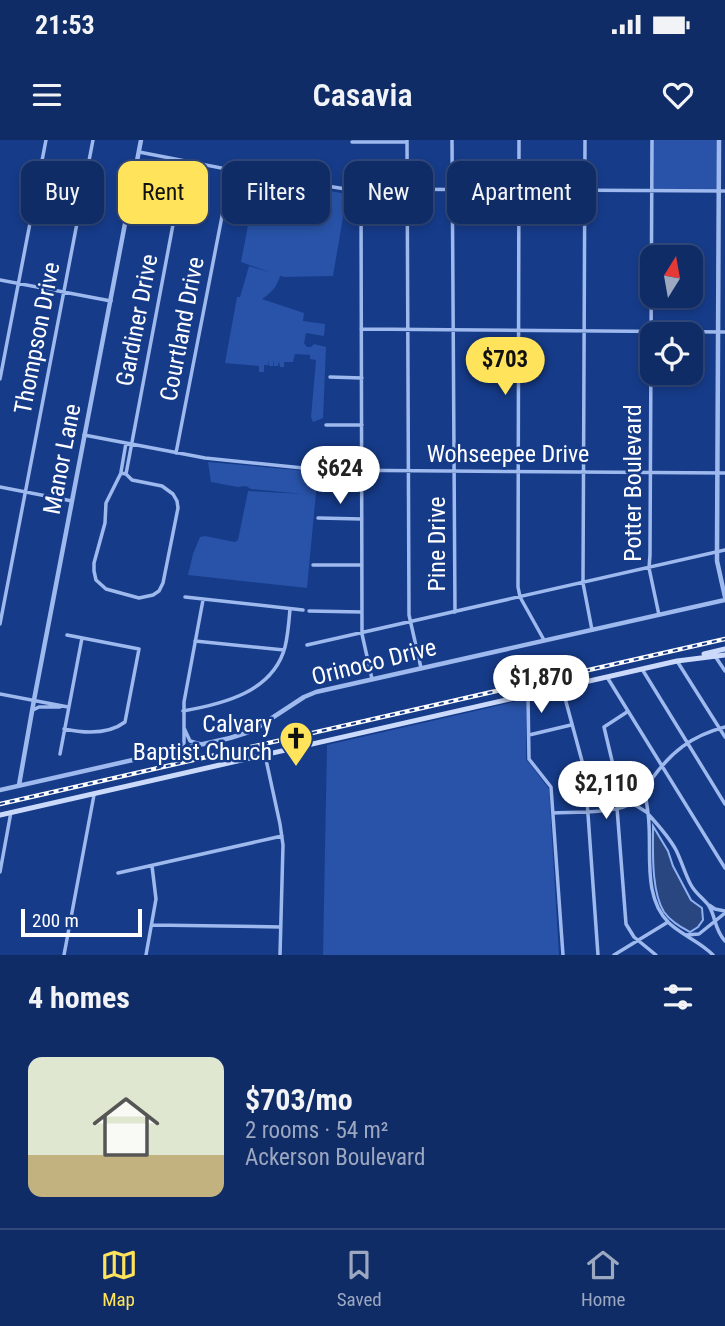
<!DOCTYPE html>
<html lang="en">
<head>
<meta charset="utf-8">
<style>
  body { margin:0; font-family:"Roboto Condensed",sans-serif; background:#1e3870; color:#f1f3f6; height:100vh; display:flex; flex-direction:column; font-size:26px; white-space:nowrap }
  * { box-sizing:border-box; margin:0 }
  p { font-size:23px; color:#9ca7c0 }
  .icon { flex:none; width:38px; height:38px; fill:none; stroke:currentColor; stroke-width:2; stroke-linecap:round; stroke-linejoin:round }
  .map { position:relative; height:815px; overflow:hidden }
  .side { display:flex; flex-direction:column; background:#102c67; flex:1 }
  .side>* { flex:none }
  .hud { position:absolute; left:21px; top:21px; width:684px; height:63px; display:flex; gap:14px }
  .needle { width:46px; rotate:11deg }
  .fabs { position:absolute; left:640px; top:105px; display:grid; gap:14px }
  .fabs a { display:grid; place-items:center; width:63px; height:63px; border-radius:14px; background:#102c67; box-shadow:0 4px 10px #0003,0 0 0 2px #30487b; font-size:35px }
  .scale { position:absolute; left:21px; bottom:18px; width:121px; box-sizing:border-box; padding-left:7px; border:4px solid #fff; border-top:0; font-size:19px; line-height:24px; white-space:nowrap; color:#fff; -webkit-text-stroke:5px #163b89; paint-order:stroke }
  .price { position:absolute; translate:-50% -60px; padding:0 16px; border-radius:24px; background:#fff; color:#222; font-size:23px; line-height:46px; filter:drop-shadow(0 2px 4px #0008) }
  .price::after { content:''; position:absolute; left:50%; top:42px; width:21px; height:16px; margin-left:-10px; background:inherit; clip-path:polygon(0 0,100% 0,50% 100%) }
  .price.on { background:#ffe35b; color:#111 }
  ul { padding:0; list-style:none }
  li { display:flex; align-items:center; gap:21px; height:175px; padding:0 28px }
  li+li { border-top:2px solid #30487b }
  li span { display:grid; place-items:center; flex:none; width:196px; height:140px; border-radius:14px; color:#555 }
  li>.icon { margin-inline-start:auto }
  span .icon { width:84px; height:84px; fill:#fffc; stroke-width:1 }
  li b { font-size:30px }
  h2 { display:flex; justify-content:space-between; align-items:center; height:84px; padding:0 28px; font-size:30px }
  .pill { padding:0 24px; border-radius:14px; background:#102c67; box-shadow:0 4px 10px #0003,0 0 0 2px #30487b; font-size:24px; line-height:63px }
  .pill.on { background:#ffe35b; color:#111 }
  .status { display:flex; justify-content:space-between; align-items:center; height:49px; padding:0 35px; background:#102c67; direction:ltr }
  .status svg { height:19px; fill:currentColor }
  header { display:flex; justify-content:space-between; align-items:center; height:91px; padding:0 28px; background:#102c67; font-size:32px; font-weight:600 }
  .menu { display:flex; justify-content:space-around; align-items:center; height:98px; border-top:2px solid #30487b; background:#102c67; font-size:19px; color:#9ca7c0 }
  .menu a { display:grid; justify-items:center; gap:4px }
  .menu .on { color:#ffe35b }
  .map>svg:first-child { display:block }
  .green { fill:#2853a8 }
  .water { fill:#2a4680; stroke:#90b2f1; stroke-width:2 }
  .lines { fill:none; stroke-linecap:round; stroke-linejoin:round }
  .minor { stroke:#9eb9ee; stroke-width:3.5 }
  .tertiary { stroke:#9eb9ee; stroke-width:4.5 }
  .secondary { stroke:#cbdafa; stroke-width:5 }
  .rail-casing { stroke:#fff; stroke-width:4.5 }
  .rail { stroke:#163b89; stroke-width:2; stroke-dasharray:5; stroke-linecap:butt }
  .labels { text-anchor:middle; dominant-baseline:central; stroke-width:5; stroke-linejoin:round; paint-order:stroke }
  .street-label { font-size:24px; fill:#fff; stroke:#163b89 }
  .poi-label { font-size:24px; fill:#fff; stroke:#163b89; text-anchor:end }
</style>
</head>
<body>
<div class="status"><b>21:53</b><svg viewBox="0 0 49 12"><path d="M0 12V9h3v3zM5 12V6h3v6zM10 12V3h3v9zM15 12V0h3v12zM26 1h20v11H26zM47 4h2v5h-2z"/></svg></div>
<header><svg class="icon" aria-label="menu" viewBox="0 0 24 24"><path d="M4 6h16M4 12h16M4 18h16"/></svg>Casavia<svg class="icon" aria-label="heart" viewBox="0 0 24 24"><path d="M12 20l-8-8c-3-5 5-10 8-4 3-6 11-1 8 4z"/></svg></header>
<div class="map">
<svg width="725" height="815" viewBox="0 0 725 815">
  <rect width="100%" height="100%" fill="#163b89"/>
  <path class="green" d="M652,0H719V51L652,50Z
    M257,38L347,54L333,136L285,137L280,136C277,147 272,152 262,159L304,173L303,181L325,184L324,196L306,193L304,203L307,207H311L314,204L326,207L323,278L313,282L311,277L316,220L310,219V215L295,214L293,222H284V227H280L279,221L278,226H274V220L273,226H269L268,220V225H264V232H259V226L225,223L237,157H240L249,126L272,133L241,122Z
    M208,322L318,332L307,448L188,435L193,414L200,397L205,396L235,402L238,400L248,351L303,354L251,349L246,346L238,347L211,342Z
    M527,559L526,619L549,649L559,815H323L327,605Z"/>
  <path class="water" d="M653,686L668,711L673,726L691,760L702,768L703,780L698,787L690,792C681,787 671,782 664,772C651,751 653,711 653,686Z"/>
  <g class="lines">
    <path class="minor" d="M407,0L409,475L421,528
      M452,0L455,472
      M519,0L518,447L520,457L544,500
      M585,0L583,443L592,490
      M652,0L650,415L649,428L659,475
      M352,2H407
      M139,12L262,36L346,49L725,51
      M361,49L362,494L372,539
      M0,140L111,161
      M361,189L725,192
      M330,237L362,238
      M0,239L46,0
      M326,285H362
      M84,295L205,318L323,330L725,333
      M176,313L231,30
      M121,332L126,303
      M121,333L126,334L132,340L162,346L173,354L177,361L178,368L163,443L159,451L153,455L139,458L106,449L96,440L94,431V423L105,383L106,363Z
      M126,334L185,21
      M0,347L72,361
      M318,378L362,379
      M313,425H362
      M185,457L303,470
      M309,471L362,472
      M0,484L93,0
      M195,501L284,510
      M307,505L725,410
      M715,516L725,531
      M677,521L725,597
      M642,529L725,664
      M607,537L725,728
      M562,547L585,632L598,815
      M0,554L68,567
      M528,555L529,619L551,647L563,815
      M33,570L39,567H60
      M183,571C223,564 273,552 285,507C288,495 289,482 290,469
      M627,572L604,587L614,629L626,784L634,797L656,815
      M184,588V562L203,460
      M64,589C83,593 108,595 125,582L139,509L67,495
      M529,595L571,585
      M179,609L184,603V588L190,601L201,604
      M60,614L82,498
      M265,615L280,684L283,705L280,815
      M632,663L648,673L645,652
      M553,673C574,672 611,673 629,665C641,660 644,650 651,640C671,612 691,596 725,587
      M648,673C653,708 641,756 669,783C683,796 701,802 713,815
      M649,675C659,686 669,697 676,710C682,722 685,734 691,745C696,754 704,759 709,766C716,777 714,789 725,801
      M0,732L11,672
      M118,733L282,696
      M709,765L715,769L725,771
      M152,785L281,787
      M686,795L699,794L725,773
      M64,815L94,655
      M146,815L156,759L152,726
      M614,815L668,782"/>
    <path class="tertiary" d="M719,0L717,412V421L725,457
      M19,645L34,560L141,0
      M0,650L230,598L252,591L304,557L316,552L725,460"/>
    <path class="secondary" d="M704,514L725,509
      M0,675L677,521L725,515"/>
    <defs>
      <path id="rail" d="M0,664L725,499"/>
    </defs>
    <use href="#rail" class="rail-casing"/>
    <use href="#rail" class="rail"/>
  </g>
  <defs>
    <symbol id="church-pin" viewBox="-11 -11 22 30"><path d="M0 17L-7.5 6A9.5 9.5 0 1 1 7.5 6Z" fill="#ffe35b" stroke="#163b89"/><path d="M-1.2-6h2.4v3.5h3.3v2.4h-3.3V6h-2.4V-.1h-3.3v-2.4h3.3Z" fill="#111"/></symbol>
  </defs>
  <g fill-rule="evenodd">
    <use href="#church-pin" x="277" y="579" width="38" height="52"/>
  </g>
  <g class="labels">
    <g class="street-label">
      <text transform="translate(137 180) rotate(-79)">Gardiner Drive</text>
      <text transform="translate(182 189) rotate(-79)">Courtland Drive</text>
      <text transform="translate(37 198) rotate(-79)">Thompson Drive</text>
      <text x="508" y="314">Wohseepee Drive</text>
      <text transform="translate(62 319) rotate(-79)">Manor Lane</text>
      <text transform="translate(633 343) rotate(-90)">Potter Boulevard</text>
      <text transform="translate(437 404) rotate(-90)">Pine Drive</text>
      <text transform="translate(374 522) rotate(-14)">Orinoco Drive</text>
    </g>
    <g class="poi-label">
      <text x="272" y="584">Calvary<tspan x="272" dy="28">Baptist Church</tspan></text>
    </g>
  </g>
</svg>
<div class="fabs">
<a><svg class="needle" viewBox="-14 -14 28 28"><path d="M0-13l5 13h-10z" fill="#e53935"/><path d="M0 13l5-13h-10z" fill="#9ca7c0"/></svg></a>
<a><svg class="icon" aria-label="locate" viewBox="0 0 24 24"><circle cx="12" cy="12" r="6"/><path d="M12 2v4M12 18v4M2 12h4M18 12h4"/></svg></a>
</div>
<div class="scale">200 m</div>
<b class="price on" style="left:505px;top:257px">$703</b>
<b class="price" style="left:340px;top:366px">$624</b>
<b class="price" style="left:541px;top:575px">$1,870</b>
<b class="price" style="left:606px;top:681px">$2,110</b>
<div class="hud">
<a class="pill">Buy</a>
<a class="pill on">Rent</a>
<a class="pill">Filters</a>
<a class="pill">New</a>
<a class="pill">Apartment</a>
</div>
</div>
<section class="side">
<h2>4 homes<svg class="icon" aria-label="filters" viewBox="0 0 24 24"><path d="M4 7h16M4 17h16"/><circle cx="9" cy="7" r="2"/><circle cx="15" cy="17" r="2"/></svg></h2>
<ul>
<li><span style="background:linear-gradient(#dfe7d0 70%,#c2b280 0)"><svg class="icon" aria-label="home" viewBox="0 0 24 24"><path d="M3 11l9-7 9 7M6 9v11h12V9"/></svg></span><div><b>$703/mo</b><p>2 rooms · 54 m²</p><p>Ackerson Boulevard</p></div></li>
</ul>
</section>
<nav class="menu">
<a class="on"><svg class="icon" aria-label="map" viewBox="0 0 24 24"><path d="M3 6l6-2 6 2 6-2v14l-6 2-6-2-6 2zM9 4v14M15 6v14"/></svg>Map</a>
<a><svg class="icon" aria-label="saved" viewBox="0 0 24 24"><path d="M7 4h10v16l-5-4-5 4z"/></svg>Saved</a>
<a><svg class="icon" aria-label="home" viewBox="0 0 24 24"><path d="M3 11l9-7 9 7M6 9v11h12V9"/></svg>Home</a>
</nav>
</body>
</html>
